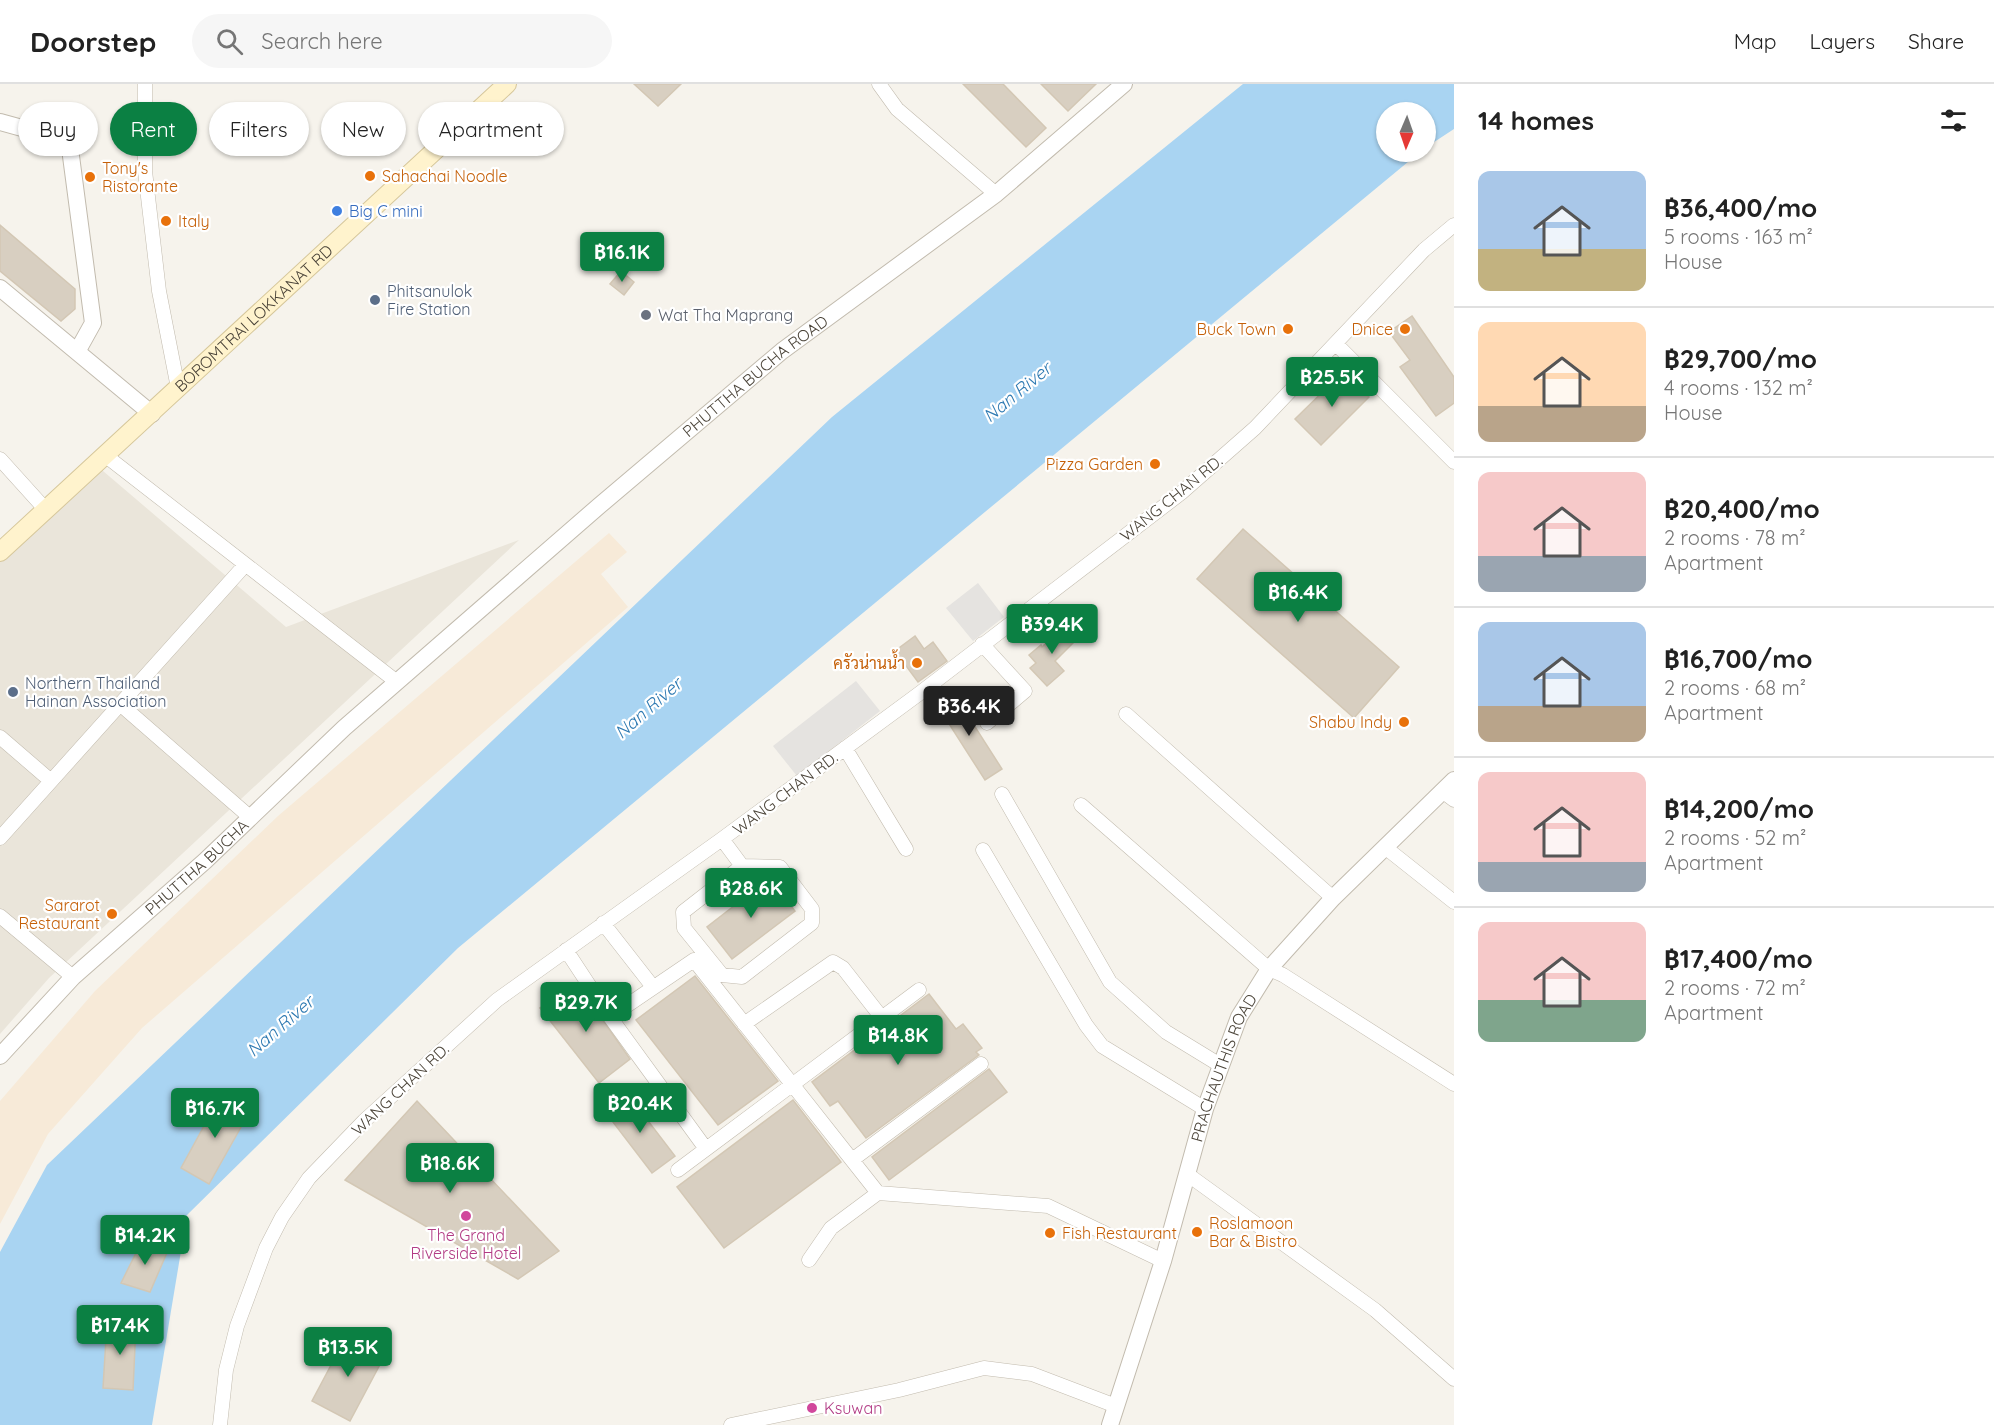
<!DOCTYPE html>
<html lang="en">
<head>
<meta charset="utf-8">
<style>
  body { margin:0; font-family:Quicksand,Sarabun,sans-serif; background:#f6f6f6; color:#222; height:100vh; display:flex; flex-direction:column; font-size:22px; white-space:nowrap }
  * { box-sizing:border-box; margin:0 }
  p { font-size:20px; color:#767676 }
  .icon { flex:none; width:33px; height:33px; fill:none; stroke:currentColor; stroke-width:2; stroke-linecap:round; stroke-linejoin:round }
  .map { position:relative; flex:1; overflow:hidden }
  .sheet { display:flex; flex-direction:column; background:#fff; width:540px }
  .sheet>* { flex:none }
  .banner { position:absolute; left:18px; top:18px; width:570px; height:54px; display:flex; gap:12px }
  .needle { width:39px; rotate:182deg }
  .tools { position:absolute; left:1376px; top:18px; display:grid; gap:12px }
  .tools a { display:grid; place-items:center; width:60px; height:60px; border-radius:50%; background:#fff; box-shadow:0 2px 4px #0004; font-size:30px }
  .price { position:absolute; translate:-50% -51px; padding:0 14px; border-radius:6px; background:#0b8043; color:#fff; font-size:20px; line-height:39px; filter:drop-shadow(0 2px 3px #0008) }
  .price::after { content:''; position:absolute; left:50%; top:36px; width:18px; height:14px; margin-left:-9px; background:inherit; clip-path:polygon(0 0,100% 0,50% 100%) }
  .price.selected { background:#222; color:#fff }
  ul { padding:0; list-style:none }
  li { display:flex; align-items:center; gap:18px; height:150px; padding:0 24px }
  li+li { border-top:2px solid #e0e0e0 }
  li span { display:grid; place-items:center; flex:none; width:168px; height:120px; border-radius:12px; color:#555 }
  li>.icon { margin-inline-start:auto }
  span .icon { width:72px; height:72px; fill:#fffc; stroke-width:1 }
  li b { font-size:26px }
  h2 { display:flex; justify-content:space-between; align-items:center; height:72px; padding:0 24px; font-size:26px }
  .chip { padding:0 21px; border-radius:27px; background:#fff; box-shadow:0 2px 4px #0004; font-size:21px; line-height:54px }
  .chip.selected { background:#0b8043; color:#fff }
  header { display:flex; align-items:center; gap:36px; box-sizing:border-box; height:84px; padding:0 30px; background:#fff; border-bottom:2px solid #e0e0e0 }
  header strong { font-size:28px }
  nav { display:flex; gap:33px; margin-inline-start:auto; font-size:21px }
  .search { width:420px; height:54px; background:#f6f6f6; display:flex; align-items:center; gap:15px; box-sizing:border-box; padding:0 21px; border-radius:33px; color:#767676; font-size:22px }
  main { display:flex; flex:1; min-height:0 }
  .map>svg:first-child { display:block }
  .residential { fill:#eae5da }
  .commercial { fill:#f7ead8 }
  .parking { fill:#e5e3e0 }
  .water { fill:#a9d4f2 }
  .building { fill:#d8cfc1; stroke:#d3c7b4; stroke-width:1.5 }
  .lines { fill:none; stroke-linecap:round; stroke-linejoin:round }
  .minor-casing { stroke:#c2bbae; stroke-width:15 }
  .tertiary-casing { stroke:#c2bbae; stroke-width:18 }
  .secondary-casing { stroke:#d6c79b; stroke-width:20 }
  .minor { stroke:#fff; stroke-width:14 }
  .tertiary { stroke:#fff; stroke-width:16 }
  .secondary { stroke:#fff3cd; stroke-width:18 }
  .food-dot { fill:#e8710a; stroke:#fff; stroke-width:2 }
  .shop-dot { fill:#3f7fe0; stroke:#fff; stroke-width:2 }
  .service-dot { fill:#5c6f8a; stroke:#fff; stroke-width:2 }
  .worship-dot { fill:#6b7280; stroke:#fff; stroke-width:2 }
  .hotel-dot { fill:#d1479c; stroke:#fff; stroke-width:2 }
  .labels { text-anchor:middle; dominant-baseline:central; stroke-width:4.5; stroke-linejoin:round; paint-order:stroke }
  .food-label { font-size:16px; fill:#c56008; stroke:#fff; text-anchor:end }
  .shop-label { font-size:16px; fill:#366cbe; stroke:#fff; text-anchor:start }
  .service-label { font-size:16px; fill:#4e5e75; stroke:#fff; text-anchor:start }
  .worship-label { font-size:16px; fill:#5b616d; stroke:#fff; text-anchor:start }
  .street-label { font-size:16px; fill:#4b4439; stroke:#fff }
  .hotel-label { font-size:16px; fill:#b23c85; stroke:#fff }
  .water-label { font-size:18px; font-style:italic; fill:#2e7ab2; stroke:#fff }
</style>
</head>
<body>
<header>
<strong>Doorstep</strong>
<div class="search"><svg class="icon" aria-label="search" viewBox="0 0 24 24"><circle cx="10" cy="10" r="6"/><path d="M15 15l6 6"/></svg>Search here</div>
<nav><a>Map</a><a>Layers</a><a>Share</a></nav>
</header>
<main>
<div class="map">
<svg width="1454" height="1341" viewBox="0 0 1454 1341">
  <rect width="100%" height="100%" fill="#f6f3ec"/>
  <path class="residential" d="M96,381L286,543L519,456L49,894L0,950V475Z"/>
  <path class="commercial" d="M609,449L627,468L601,490L628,523L142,944L48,1050L0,1140V1017L95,907L278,732Z"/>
  <path class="parking" d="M978,499L1004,533L973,557L946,524Z
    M856,597L880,627L797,692L773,662Z"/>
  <path class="water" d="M1243,0H1454V45L1425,64V28H1386V68H1420L458,864L187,1131L152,1341H0V1168L47,1081L832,333Z"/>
  <path class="building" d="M634,0H681L658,22Z
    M963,0H1003L1046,44L1026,63Z
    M1041,0H1096L1068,27Z
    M0,141L75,205V225L61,237L0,187Z
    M621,187L634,198L624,211L610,200Z
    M1412,232L1454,293V319L1436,332L1400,283L1410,276L1389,248Z
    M1344,287L1369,313L1321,361L1295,335Z
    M1243,445L1399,583L1354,634L1197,495Z
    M1066,540L1079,553L1055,577L1064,587L1047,602L1030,584L1036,579L1029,571L1041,561L1042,563Z
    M915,552L924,565L933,558L947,577L918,598L895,567Z
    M954,610L1002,685L985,696L937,621Z
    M770,794L795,827L732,875L707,843Z
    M695,892L778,997L718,1041L636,936Z
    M578,901L630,975L599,999L540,924Z
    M929,910L956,945L963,940L982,964L976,968L979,971L866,1054L838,1017L830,1022L812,998Z
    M989,985L1007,1008L889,1096L872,1073Z
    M221,1011L250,1027L209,1100L181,1084Z
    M629,1012L675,1072L652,1089L606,1029Z
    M793,1016L841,1078L724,1164L677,1103Z
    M417,1017L559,1167L518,1195L345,1096Z
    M142,1157L169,1164L150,1208L121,1199Z
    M107,1238L136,1240L133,1306L103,1304Z
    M347,1251L385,1271L350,1337L312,1317Z"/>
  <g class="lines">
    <defs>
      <path id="minor" d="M145,0V87L159,207L178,304
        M879,0L897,25L996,110
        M1336,260L1454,378
        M106,372L397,598
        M0,375L46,426
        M982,560L1025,607L987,639
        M120,620L251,734
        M1126,630L1333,814
        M0,653L51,697
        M845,664L906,765
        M1442,707L1454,716
        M1002,710L1110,898L1166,948L1220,981
        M1081,721L1269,885L1283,891L1454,1000
        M0,754L245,481
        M722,755L742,782L683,828L684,844L722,891L742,893L812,839V825L780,783L742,782
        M1386,764L1454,818
        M983,766L1086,941L1102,962L1205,1025
        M0,832L73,893
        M603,839L653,903
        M566,866L610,933L706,1065
        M610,933L694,876L878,1109
        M744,940L833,878L843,884L882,934
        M852,1076L981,980
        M678,1086L919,906
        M1187,1090L1375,1226L1454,1295
        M809,1176L831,1144L878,1109L1048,1122L1163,1177
        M220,1341L226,1286L237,1242L266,1164L282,1133L309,1094L364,1037L497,916L722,755L920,609L1181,409L1255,344L1424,166L1454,141
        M731,1341L899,1306L984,1284L1032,1290L1116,1322"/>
      <g id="tertiary">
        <path d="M0,38L69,57L93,239L78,266"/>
        <path d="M0,204L152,330"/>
        <path id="s1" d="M0,972L73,893L205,777L344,644L599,422L782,267L996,110L1124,0"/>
        <path id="s2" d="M1110,1341L1163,1177L1205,1025L1239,933L1269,885L1333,814L1454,696"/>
      </g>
      <g id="secondary">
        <path id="s3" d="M0,468L507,0"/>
      </g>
    </defs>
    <use href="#minor" class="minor-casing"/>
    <use href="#tertiary" class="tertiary-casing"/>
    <use href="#secondary" class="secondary-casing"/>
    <use href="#minor" class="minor"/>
    <use href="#tertiary" class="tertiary"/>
    <use href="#secondary" class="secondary"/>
  </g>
  <g class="food-dot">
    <circle cx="370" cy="92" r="6"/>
    <circle cx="90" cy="93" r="6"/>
    <circle cx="166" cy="137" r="6"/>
    <circle cx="1288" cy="245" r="6"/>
    <circle cx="1405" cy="245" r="6"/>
    <circle cx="1155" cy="380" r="6"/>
    <circle cx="917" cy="579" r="6"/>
    <circle cx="1404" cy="638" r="6"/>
    <circle cx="112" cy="830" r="6"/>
    <circle cx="1197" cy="1148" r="6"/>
    <circle cx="1050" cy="1149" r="6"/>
  </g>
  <circle class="shop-dot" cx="337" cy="127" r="6"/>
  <g class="service-dot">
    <circle cx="375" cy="216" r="6"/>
    <circle cx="13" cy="608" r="6"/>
  </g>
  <circle class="worship-dot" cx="646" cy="231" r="6"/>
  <g class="hotel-dot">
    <circle cx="466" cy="1132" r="6"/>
    <circle cx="812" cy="1324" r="6"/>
  </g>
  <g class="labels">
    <g class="food-label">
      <text x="102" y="84" text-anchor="start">Tony's<tspan x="102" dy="18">Ristorante</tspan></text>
      <text x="382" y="92" text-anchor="start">Sahachai Noodle</text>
      <text x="178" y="137" text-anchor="start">Italy</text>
      <text x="1276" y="245">Buck Town</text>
      <text x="1393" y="245">Dnice</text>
      <text x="1143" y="380">Pizza Garden</text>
      <text x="905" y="579">ครัวน่านน้ำ</text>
      <text x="1392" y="638">Shabu Indy</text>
      <text x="100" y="821">Sararot<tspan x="100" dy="18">Restaurant</tspan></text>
      <text x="1209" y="1139" text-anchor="start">Roslamoon<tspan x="1209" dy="18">Bar &amp; Bistro</tspan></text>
      <text x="1062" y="1149" text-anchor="start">Fish Restaurant</text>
    </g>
    <g class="shop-label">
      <text x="349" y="127">Big C mini</text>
    </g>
    <g class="service-label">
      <text x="387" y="207">Phitsanulok<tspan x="387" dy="18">Fire Station</tspan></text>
      <text x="25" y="599">Northern Thailand<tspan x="25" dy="18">Hainan Association</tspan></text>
    </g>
    <g class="worship-label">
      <text x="658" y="231">Wat Tha Maprang</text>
    </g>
    <g class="street-label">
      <text stroke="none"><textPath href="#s3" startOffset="345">BOROMTRAI LOKKANAT RD</textPath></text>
      <text stroke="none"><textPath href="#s1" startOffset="1017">PHUTTHA BUCHA ROAD</textPath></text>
      <text transform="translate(1171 414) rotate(-39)">WANG CHAN RD.</text>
      <text transform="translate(785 709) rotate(-37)">WANG CHAN RD.</text>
      <text stroke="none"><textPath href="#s1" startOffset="273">PHUTTHA BUCHA</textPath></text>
      <text stroke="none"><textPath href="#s2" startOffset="375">PRACHAUTHIS ROAD</textPath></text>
      <text transform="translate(400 1005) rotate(-43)">WANG CHAN RD.</text>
    </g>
    <g class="hotel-label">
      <text x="466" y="1151">The Grand<tspan x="466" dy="18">Riverside Hotel</tspan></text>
      <text x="824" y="1324" text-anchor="start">Ksuwan</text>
    </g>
    <g class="water-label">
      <text transform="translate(1017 308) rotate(-40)">Nan River</text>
      <text transform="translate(648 624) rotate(-41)">Nan River</text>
      <text transform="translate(280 942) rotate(-41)">Nan River</text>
    </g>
  </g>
</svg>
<div class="tools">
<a><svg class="needle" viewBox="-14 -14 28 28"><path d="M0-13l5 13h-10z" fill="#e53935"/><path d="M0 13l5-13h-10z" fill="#767676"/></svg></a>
</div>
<b class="price" style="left:622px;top:199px">฿16.1K</b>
<b class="price" style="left:1332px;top:324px">฿25.5K</b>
<b class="price" style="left:1298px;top:539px">฿16.4K</b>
<b class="price" style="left:1052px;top:571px">฿39.4K</b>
<b class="price selected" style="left:969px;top:653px">฿36.4K</b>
<b class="price" style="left:751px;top:835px">฿28.6K</b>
<b class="price" style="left:586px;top:949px">฿29.7K</b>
<b class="price" style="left:898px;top:982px">฿14.8K</b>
<b class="price" style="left:640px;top:1050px">฿20.4K</b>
<b class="price" style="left:215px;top:1055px">฿16.7K</b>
<b class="price" style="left:450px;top:1110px">฿18.6K</b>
<b class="price" style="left:145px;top:1182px">฿14.2K</b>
<b class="price" style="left:120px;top:1272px">฿17.4K</b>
<b class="price" style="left:348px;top:1294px">฿13.5K</b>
<div class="banner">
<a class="chip">Buy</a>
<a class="chip selected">Rent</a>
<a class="chip">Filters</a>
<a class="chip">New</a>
<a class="chip">Apartment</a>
</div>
</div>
<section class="sheet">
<h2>14 homes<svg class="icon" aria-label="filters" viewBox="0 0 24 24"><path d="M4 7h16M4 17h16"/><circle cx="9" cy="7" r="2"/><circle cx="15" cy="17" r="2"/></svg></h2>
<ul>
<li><span style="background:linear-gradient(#a9c7e8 65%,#c2b280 0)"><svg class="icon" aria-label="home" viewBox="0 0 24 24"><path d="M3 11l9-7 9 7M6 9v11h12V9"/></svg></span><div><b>฿36,400/mo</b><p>5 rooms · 163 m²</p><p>House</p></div></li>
<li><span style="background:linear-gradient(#ffd9b3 70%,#b9a48a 0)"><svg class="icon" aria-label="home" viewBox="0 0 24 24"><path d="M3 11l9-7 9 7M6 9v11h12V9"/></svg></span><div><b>฿29,700/mo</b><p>4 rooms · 132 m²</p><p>House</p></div></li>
<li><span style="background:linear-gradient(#f6c9c9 70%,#9aa5b1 0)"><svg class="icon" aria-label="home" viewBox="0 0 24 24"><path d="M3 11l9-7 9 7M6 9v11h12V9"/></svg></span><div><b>฿20,400/mo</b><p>2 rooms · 78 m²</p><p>Apartment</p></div></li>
<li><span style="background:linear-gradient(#a9c7e8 70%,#b9a48a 0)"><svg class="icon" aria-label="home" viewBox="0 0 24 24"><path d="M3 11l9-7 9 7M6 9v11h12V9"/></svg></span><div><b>฿16,700/mo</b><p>2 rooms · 68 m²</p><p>Apartment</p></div></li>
<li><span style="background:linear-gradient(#f6c9c9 75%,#9aa5b1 0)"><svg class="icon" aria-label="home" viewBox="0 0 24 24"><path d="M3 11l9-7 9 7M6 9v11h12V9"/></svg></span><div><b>฿14,200/mo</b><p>2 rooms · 52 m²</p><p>Apartment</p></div></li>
<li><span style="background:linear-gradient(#f6c9c9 65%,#7fa58c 0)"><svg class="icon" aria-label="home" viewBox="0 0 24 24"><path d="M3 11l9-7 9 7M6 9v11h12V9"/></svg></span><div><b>฿17,400/mo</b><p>2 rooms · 72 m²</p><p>Apartment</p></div></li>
</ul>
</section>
</main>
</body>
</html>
